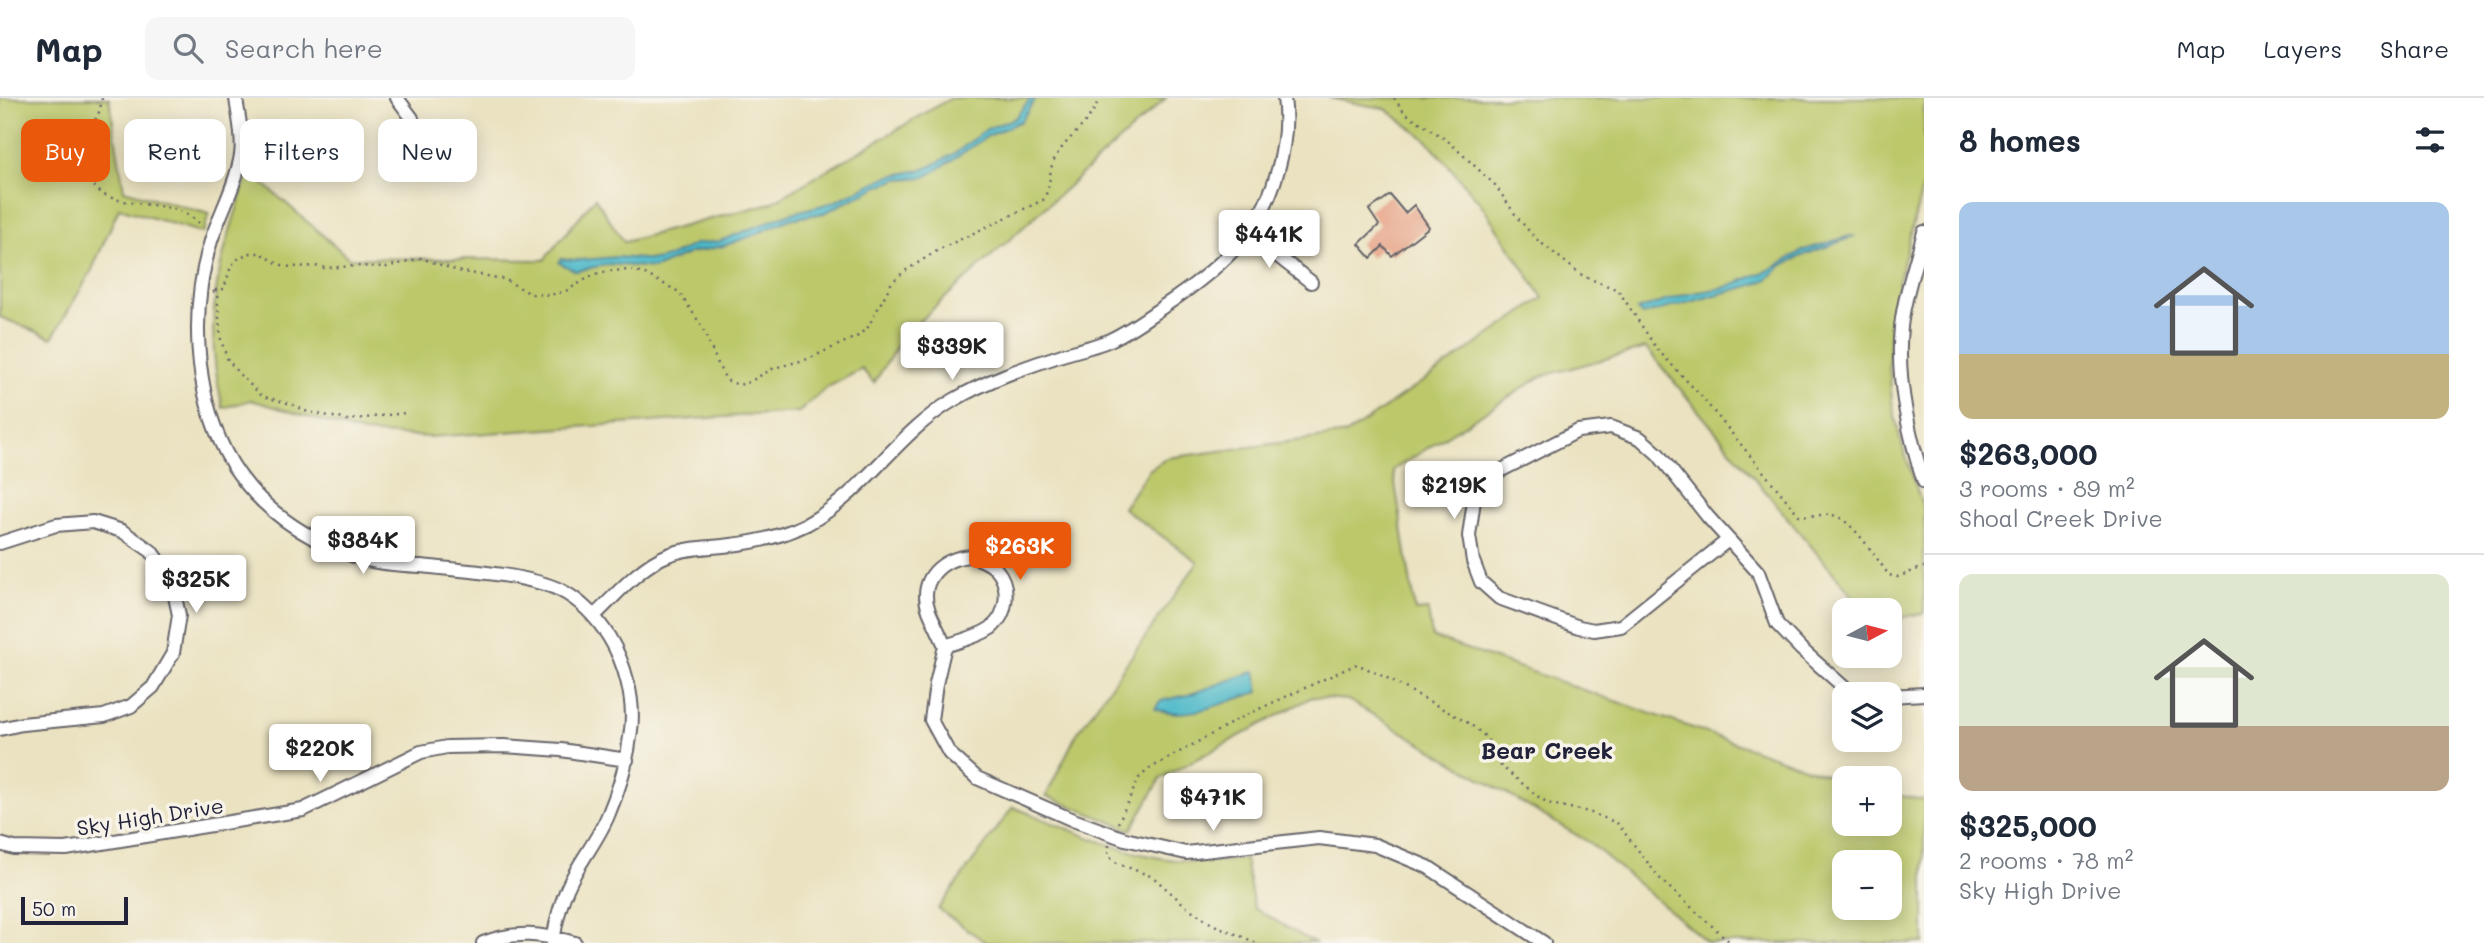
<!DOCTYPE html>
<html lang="en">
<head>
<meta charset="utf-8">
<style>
  body { margin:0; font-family:Mali,sans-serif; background:#f6f6f7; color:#1f2937; height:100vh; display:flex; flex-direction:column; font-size:26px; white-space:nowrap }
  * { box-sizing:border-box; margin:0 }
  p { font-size:23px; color:#747a83 }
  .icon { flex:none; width:38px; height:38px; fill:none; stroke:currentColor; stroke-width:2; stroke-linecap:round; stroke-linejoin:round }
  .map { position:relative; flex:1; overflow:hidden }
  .side { display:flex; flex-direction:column; background:#fff; width:560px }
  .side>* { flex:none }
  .banner { position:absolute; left:21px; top:21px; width:665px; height:63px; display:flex; gap:14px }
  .needle { width:46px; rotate:83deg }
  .buttons { position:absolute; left:1832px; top:500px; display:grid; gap:14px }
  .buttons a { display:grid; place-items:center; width:70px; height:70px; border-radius:14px; background:#fff; box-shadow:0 4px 18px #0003; font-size:35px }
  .scale { position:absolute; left:21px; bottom:18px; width:107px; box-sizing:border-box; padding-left:7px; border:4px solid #22223b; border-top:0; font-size:19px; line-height:24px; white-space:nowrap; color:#22223b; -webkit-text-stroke:5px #f7f3e8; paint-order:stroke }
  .price { position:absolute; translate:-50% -60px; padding:0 16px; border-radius:7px; background:#fff; color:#222; font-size:23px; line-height:46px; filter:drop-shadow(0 2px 4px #0008) }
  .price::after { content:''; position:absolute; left:50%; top:42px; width:21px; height:16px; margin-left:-10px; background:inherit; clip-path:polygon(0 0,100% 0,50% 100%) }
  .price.current { background:#ea580c; color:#fff }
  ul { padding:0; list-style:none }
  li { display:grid; align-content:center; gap:14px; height:371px; padding:0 35px }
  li+li { border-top:2px solid #e0e1e3 }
  li span { display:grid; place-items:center; height:217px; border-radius:14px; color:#555 }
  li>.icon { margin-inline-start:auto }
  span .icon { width:126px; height:126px; fill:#fffc; stroke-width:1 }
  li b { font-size:30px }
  h2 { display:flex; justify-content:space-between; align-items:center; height:84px; padding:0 35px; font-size:30px }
  .tag { padding:0 24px; border-radius:14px; background:#fff; box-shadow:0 4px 18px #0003; font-size:24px; line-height:63px }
  .tag.current { background:#ea580c; color:#fff }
  header { display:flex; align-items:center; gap:42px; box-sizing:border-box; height:98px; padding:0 35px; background:#fff; border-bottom:2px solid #e0e1e3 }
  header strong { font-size:33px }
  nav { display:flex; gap:38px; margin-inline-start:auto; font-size:24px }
  .search { width:490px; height:63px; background:#f6f6f7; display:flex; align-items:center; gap:18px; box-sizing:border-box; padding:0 24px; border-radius:14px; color:#747a83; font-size:26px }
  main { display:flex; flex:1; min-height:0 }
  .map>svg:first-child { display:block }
  .green { fill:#bcc86a; stroke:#6f7552; stroke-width:2; fill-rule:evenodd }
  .water { fill:#4eb9c9; stroke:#386e82; stroke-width:2 }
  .building { fill:#e59879 }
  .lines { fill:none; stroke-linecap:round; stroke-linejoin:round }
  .street-casing { stroke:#68656a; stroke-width:16 }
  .path { stroke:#68656a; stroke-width:2.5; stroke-dasharray:2 5; stroke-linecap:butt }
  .street { stroke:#fff; stroke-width:12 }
  .labels { text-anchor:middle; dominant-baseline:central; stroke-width:7; stroke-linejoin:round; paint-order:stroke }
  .street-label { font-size:21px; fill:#22223b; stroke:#f7f3e8 }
  .neighbourhood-label { font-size:23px; font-weight:bold; fill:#22223b; stroke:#f7f3e8 }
</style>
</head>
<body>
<header>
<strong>Map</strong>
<div class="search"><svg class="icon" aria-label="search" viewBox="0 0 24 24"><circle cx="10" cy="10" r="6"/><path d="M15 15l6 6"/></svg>Search here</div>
<nav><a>Map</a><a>Layers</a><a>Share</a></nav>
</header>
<main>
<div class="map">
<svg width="1924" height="845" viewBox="0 0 1924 845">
  <rect width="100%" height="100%" fill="#f7f3e8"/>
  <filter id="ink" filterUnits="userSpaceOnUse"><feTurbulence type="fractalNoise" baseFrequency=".0143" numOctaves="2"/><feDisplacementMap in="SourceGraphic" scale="14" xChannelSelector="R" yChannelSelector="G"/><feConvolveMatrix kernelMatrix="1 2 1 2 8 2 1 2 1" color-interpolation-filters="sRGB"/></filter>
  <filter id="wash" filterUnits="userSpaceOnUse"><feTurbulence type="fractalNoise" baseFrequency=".00686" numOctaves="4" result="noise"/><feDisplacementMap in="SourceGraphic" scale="28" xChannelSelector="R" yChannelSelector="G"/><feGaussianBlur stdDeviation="1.57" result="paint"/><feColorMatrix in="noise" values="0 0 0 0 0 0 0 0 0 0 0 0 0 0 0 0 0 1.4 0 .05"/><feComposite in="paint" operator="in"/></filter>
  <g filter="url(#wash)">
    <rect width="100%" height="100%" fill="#eae2c0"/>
    <path class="green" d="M0,0H109L124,92L209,116L203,135L119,110L91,174L52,240L0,219Z
      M951,0H1166L904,237L874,285L862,271L826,290L799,314L429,339L363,335L251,302L223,310C200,215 220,163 249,73L349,160L544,162L595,100L624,144L771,105Z
      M1329,0H1924V83L1895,198L1890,232L1889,267L1892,304L1900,340L1924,413V515L1890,522V513H1865L1646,250L1542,278L1393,372L1415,513L1428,512L1432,539L1844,683V726H1890V696L1924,702V845H1708L1590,745L1348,602L1312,599L1161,680L1131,732L1046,698L1076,637L1198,464L1123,410L1149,372L1167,360L1347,336L1543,200L1481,106L1428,43L1386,11ZM1844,765H1890V810H1844Z
      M1013,709C1096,741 1153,774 1245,761L1254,810L1314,845H987L938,811Z"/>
    <path class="water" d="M1031,0H1036L1021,23L988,38L934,74L925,79L899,81L881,87L824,115L790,121L749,139L723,148L690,155L655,170L610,166L576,173L559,165L560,161L581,162L617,159L656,162L671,158L695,146L720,143L788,116L834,104L886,79L925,71L935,66L957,54L987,31L1015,20Z
      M1850,138H1855L1804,157L1781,168L1768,181L1753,187L1642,217L1637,212L1687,196L1723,190L1767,173L1804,152Z
      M1255,573L1259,594C1224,603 1192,623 1155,611L1160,603L1188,597Z"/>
    <g id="blocks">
      <path class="building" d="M1390,97L1405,115L1414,107L1429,129L1392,158L1383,148L1371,160L1359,146L1379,127L1369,112Z"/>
    </g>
  </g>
  <g filter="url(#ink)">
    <use href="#blocks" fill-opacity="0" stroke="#68656a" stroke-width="2"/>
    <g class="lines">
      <defs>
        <path id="street" d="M236,0C238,18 244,39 241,57C236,87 220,115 211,143C190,210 194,293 226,355C254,409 307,443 363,461C381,466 401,467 420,468C458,472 527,476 560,492C582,503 597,520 609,539C625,565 635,602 631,632C628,660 620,689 609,715C601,736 586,755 575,775C563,796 556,820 553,845
          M397,0L412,20
          M1924,134C1916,165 1904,198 1901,229C1896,281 1908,335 1924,384
          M1248,135L1311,184
          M1728,442L1621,528L1594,532L1579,529L1499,500L1481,484L1473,463L1469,438L1475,395L1490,378L1578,333L1611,329L1640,340L1658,356L1708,419L1758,474L1777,526L1801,551L1846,591L1862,597
          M0,445L56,427L93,424L122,433L151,453L171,480L179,517L173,555L153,589L131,608L104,618L22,626L0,631
          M972,458C980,461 989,464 996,471C1011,488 1008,516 991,530C978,539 959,543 945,548C940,536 934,525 929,513C917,481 943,459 972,458Z
          M595,517C616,497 640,468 668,457C688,449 710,450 731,447C757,444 783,438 807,426C865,395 895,337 952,303C987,282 1026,269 1065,256C1080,252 1096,248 1110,242C1129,233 1147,220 1164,208C1194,188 1226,164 1248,135C1275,99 1290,44 1284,0
          M945,548L936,586L931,622L949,655L977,680L1073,722L1125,741L1186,755L1319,740L1375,747L1428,769L1544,845
          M1890,598L1924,596
          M0,746L14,750L66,751L303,712L421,654L447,649L504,648L561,652L627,662
          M483,845C516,832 542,836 575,845"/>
      </defs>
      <use href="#street" class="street-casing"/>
      <path class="path" d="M102,0L100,12L77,60C83,70 92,90 103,96C129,111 182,101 202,129
        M1394,0L1404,14L1448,43L1495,87L1517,119L1535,140L1583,178L1618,192L1657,251L1701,298L1799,417C1810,419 1822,416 1832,417C1852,420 1877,462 1889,477L1897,479L1924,469
        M215,192L224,191L231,168L240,159L251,155H261L278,166L290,169L315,168L325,170L355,168L387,169L421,160L458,173L504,181L531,196L550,197L566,193L593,177L608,173L629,172L645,176L679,194L701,227L722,275L728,283L739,287L749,284L774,270L808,261L858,238L868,229L892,184L905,173L940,151L1043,102C1052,87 1048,78 1053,64C1063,41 1090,28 1099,0
        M213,193L217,196L221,242L227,260L238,275L262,298L294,307L305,313L348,322L405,315
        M1118,725L1139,680L1149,671L1246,617L1357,566L1389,581L1470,626L1486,639L1501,668L1541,701L1551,706L1589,714L1617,725L1662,783L1731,845
        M1109,747L1108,758L1117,765L1153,779L1187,809L1212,826L1257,845"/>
      <use href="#street" class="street"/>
    </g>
  </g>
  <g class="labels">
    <g class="street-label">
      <text transform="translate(150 718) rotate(-9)">Sky High Drive</text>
    </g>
    <g class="neighbourhood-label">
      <text x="1547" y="652">Bear Creek</text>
    </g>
  </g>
</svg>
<div class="buttons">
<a><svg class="needle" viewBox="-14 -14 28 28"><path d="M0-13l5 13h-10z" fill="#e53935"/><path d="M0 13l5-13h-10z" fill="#747a83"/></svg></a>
<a><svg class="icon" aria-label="layers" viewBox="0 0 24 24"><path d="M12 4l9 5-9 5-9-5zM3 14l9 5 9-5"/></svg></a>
<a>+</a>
<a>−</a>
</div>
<div class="scale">50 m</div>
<b class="price" style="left:1269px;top:172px">$441K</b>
<b class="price" style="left:952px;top:284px">$339K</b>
<b class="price" style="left:1454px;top:423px">$219K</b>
<b class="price" style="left:363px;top:478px">$384K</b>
<b class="price current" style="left:1020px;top:484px">$263K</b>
<b class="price" style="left:196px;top:517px">$325K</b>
<b class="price" style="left:320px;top:686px">$220K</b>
<b class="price" style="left:1213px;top:735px">$471K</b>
<div class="banner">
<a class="tag current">Buy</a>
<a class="tag">Rent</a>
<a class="tag">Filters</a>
<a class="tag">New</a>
</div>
</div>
<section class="side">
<h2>8 homes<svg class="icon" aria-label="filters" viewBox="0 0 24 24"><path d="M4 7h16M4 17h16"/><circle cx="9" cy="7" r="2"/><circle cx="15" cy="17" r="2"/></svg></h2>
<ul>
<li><span style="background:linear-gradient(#a9c7e8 70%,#c2b280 0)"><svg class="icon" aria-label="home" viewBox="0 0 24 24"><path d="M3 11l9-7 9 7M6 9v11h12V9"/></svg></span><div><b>$263,000</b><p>3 rooms · 89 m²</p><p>Shoal Creek Drive</p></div></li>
<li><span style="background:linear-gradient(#dfe7d0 70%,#b9a48a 0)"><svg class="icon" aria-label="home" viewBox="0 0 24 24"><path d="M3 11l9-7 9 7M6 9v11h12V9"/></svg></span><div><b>$325,000</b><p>2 rooms · 78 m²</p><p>Sky High Drive</p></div></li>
</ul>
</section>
</main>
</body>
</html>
